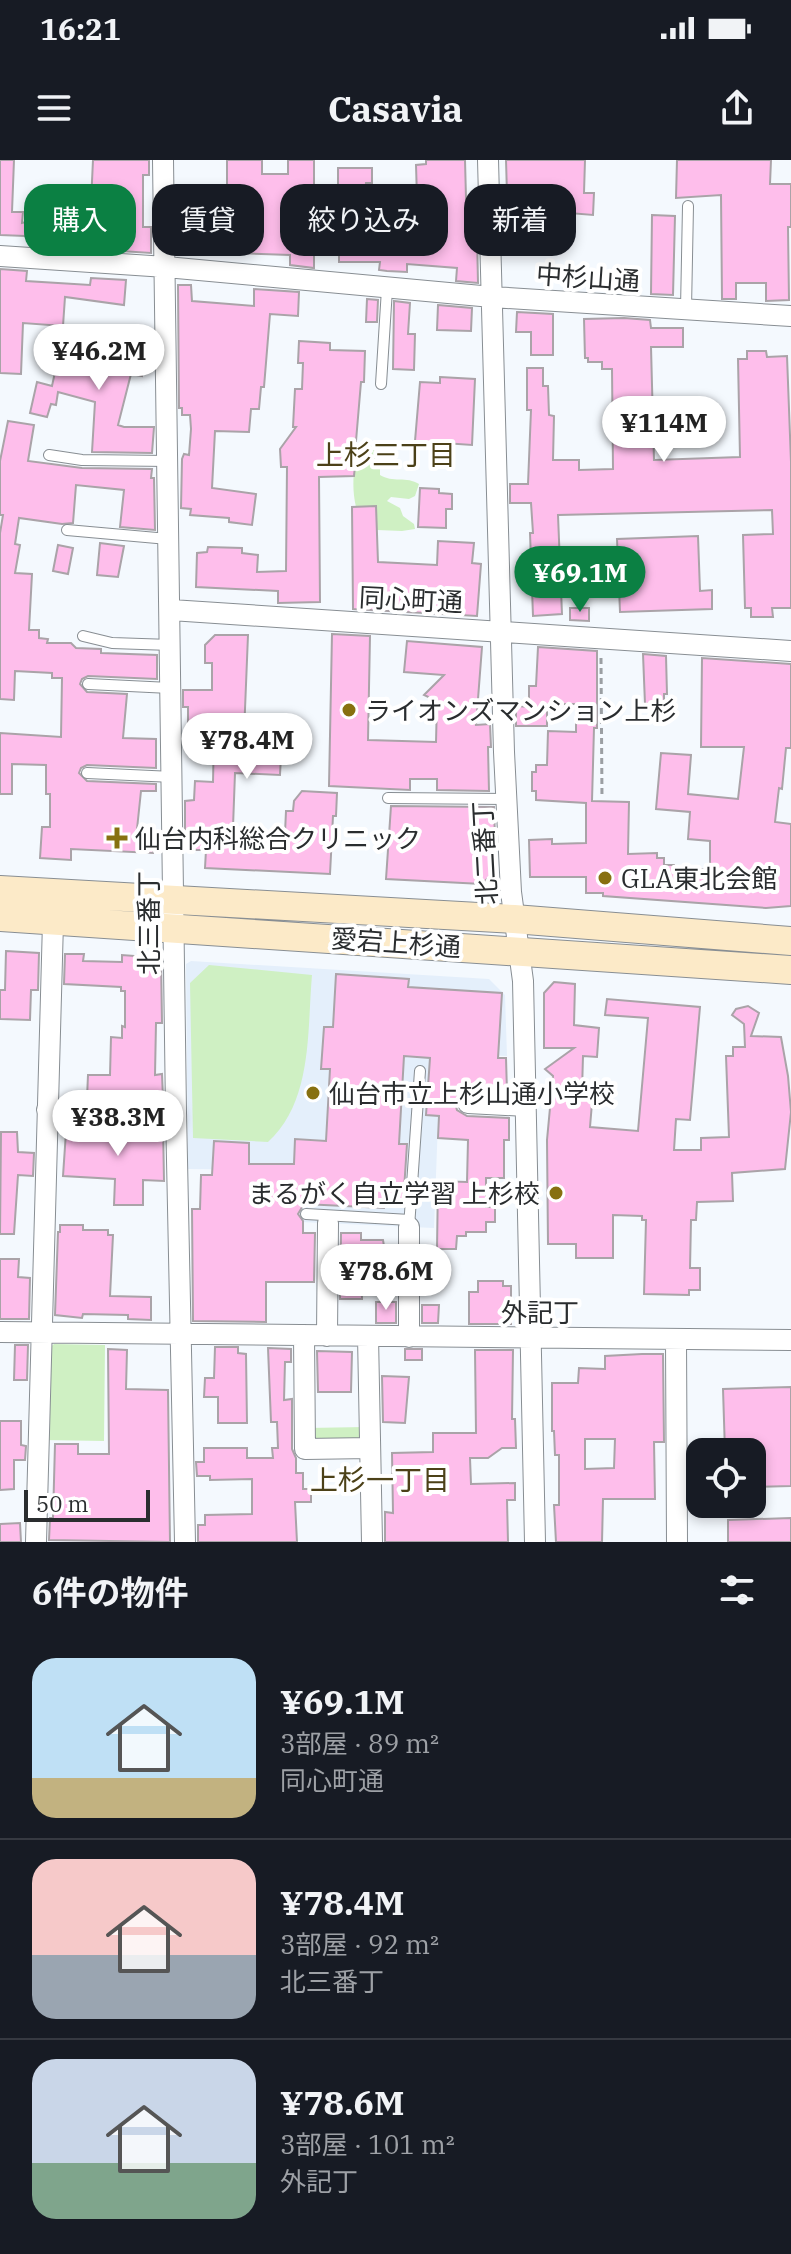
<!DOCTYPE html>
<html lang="ja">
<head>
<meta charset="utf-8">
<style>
  body { margin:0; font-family:"IBM Plex Serif","Noto Sans JP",serif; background:#20242c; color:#f1f3f6; height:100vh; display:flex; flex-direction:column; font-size:30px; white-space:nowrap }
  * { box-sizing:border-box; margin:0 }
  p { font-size:26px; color:#9ea1a6 }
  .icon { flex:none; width:44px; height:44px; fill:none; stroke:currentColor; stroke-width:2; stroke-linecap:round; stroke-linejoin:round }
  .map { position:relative; height:1382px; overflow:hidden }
  .drawer { display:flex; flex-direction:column; background:#171b24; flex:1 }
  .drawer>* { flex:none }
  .banner { position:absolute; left:24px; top:24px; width:744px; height:72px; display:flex; gap:16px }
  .buttons { position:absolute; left:686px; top:1278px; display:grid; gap:16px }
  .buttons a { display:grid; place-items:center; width:80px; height:80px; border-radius:16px; background:#171b24; box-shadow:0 4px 12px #0003; font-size:40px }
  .scale { position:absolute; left:24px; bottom:20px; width:126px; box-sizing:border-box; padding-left:8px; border:4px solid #2a2d2f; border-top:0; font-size:22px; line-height:28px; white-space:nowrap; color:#2a2d2f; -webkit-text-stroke:6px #fff; paint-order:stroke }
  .price { position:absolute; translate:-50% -68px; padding:0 18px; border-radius:28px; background:#fff; color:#222; font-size:26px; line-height:52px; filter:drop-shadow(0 2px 4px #0008) }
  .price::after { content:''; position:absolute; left:50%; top:48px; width:24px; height:18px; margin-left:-12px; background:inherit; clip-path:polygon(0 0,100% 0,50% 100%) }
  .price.current { background:#0b8043; color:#fff }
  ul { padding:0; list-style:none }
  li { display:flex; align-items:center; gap:24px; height:200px; padding:0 32px }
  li+li { border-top:2px solid #363941 }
  li span { display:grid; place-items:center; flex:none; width:224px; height:160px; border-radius:24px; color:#555 }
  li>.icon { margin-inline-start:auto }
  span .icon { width:96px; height:96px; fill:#fffc; stroke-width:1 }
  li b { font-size:34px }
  h2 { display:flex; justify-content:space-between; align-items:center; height:96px; padding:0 32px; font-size:34px }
  .chip { padding:0 28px; border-radius:24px; background:#171b24; box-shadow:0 4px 12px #0003; font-size:28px; line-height:72px }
  .chip.current { background:#0b8043; color:#fff }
  .status { display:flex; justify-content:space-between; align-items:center; height:56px; padding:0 40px; background:#171b24; direction:ltr }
  .status svg { height:22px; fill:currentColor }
  header { display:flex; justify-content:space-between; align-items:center; height:104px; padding:0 32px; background:#171b24; font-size:36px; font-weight:700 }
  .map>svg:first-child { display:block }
  .built { fill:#e4effb }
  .green { fill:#cff0c3 }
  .building { fill:#febeeb; stroke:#aaa3a8; stroke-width:2; fill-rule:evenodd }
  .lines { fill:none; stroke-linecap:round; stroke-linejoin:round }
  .lane-casing { stroke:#888e93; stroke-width:12 }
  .street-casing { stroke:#888e93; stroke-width:22 }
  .secondary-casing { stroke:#888e93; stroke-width:30 }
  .path { stroke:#9b9fa3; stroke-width:3; stroke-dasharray:6 4; stroke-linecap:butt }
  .lane { stroke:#fff; stroke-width:10 }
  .street { stroke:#fff; stroke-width:20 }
  .secondary { stroke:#fceac8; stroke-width:28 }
  .poi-dot { fill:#877010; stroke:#fff; stroke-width:3 }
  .labels { text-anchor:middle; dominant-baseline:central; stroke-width:8; stroke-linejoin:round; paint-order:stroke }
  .street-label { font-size:26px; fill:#2a2d2f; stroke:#fff }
  .poi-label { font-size:26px; fill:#2a2d2f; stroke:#fff; text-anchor:start }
  .neighbourhood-label { font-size:28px; fill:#4c4118; stroke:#fff }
</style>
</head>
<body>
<div class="status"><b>16:21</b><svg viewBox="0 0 49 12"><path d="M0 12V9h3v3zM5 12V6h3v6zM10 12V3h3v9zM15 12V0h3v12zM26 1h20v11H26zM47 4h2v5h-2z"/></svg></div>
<header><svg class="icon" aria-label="menu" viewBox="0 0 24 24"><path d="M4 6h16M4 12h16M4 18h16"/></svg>Casavia<svg class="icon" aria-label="share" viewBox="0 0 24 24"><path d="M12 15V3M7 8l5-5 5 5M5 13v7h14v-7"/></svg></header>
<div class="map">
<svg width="791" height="1382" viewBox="0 0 791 1382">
  <rect width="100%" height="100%" fill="#f4f9fe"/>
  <path class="built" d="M191,801L489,819L505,835L507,896L480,895L440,909L434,1068L279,1061L278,1010L188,1009L186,804Z"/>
  <path class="green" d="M363,284L380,288V315C392,323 407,316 419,324L415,336L409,339L391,337L387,341L400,348L403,356L414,364L415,369L402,371L377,370L376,354L356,347C351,325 353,304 363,284Z
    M209,805L312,815C307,871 313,941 268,982L193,978L190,823Z
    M54,1184L105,1185L104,1281L43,1280L45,1192Z
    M365,1267L364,1274L358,1280L308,1282L307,1268Z"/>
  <path class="building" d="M0,0H14L12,52H23L22,63L26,62L25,76L0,75Z
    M93,0H149V15H143V67H151V93L59,87L60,63L90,64Z
    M227,0H262V14H288V0H314V108L290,105V95L177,91V79H186V58H202L205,47L213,46L227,39Z
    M426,0H465L467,76H477L478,123L456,121L457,108L407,104V112L387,111L379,110L380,102H339V65L342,37L338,34V8H372V23H366L361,65L428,69V38H417L416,5L426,4Z
    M506,0H585L584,33H594L593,55L533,50V68L508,69Z
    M677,0H771L770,24H791V67H788L789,140L766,141V123H736V139H722L721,35L676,38Z
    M652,55L675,56L673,135L651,134Z
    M0,109L27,111L26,121L90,125L91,118L126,120L124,145L65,137L63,166L23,163L21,214L0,213Z
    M178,125H191L192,141L254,146V129L299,132L298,156L270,154L264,227H261L259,249H251L249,272L215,271L212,328L256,334L252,365L229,362V358L190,355L191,349L181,348L182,299L184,294L189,295L191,269L190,255H182V248H179Z
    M367,139L378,140L377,162H366Z
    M394,141L410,143L408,174H415L414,210L393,209Z
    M438,145L472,148L471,171L437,170Z
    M517,152L553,154V195H531V172H516Z
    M624,158L650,160L651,168H683V187H651L654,300L740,297L738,199H747V191H766L767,197L787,196L791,302V448H772L773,457H751V448H745L743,375L773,374L772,350L558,355L562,454L533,456L530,373H533L531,343H510V324H528L531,250H527V208H543V226H548L549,255L554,256L553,300H579V310L613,309L612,209H602V202H588V198H585L584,159Z
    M70,176L146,191L142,216L131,214L118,265L124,267H154L152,293L92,292L95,242L58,232L56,245L51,244L47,257L30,253L37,222L52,226L57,203L65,205Z
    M299,181L330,183V190L365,191L364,222H361L356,281H353L356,296L354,316L319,317L320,442L278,443V431L196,427L197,393L207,392L208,387L242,388V393L258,395L257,412L286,411L287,307H281L280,289L296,267H293L295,229H302L303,203H298Z
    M440,217L475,219L472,285L415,281L420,222L440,223Z
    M8,261L34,265L28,301L82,308L152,309L151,318H154L155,370L120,367L124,330L76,325L73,363L62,364L19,358L15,384L20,385L15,413L32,414L29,470H39V478L48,479L47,483H71L76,488L101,489V493L157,495V519L88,516L82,519L80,524L87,532L127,534L123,578L156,579V608L87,605L81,608L79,613L87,621L156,624V631H141L137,669L155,670L153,693L71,689V700L40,698L42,667H50V634H46V605L12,604V634H0V573L61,577L62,518H52V513L15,511L14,540L0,539V373L3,355H0V301Z
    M420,328L439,329V333L452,334V349H446V368L418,367Z
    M376,346L378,402L437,405L438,381L474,383L472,403L481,404L477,456L353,449L352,347Z
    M698,376L700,431L712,430V449L620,452L617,379Z
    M100,383L124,386L118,417L97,415Z
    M58,385L73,388L68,414L53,411Z
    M570,448H589V461L570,460Z
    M332,474L370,476L368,580L436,582L437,541L424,535L444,515L404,512L407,481L482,487L476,565L490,564L491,587H488L489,631L437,630V619H410V630L329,626Z
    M215,475H248L244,574L282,576L280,615L235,613L233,667H236V670L285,673L286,651H293L294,641L302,631L337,633L336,656H333L330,714L205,708L206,690H185V641L194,640L195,621L213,622L214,573L195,572L193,565H188V547H183V530H212V503H205V485Z
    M538,487L597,491V568H594L592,641L629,642L628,694L657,693V698H664V705H674V708L710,710V681L688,679L690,652L656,649L661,593L691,595L688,634L738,639L744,587H701L702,498L791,504V588H786L782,629L779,628L775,662L791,664V746L766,748L603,736V733H586V717H530L529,680L552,679V684L586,683V643L536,640V631H532V612H536V605H547L548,571L576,572V544H547V566H516V546L529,547V526H536Z
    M643,494L666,496L667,534H664V543L645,544Z
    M391,646L494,647L496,710L482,724L386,719Z
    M6,791L39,793L38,830H31L30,860L0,859V830H5Z
    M65,794H84L83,801L122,802V795L161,798L162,863H156L155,915L162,914L163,939L87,938L88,915H110L111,877L122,878V866L125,867V831H121V827L64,824Z
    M336,814L409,819L408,827L502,833L498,898H506L507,932L463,931L458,935L455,943L457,950L467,956L509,958V980H504V1018H486V1047H495V1062H486V1072H466V1076H457L456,1089H437L438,1021L467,1022L468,980L438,978L439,956L426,955L430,898L404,896L399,984H407L403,1045L385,1044L384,1048L304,1044L298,1054L303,1061V1073H315L314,1122H266V1162L193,1161L192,1049H200L201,1015H212L214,981L249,983V1004H294L295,979L326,981L330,909H321L324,867H333Z
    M554,822L575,824L574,865L599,868L597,897L583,896L582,931H593L590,967L638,971L648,858L605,855L607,839L700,847L690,960L676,959L674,990H701V978L729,977L726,896H733V887H745L744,864L732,855L736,849L748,846L759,853L751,876L781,877L788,916L791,952L785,1009L732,1013L733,1041L697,1042L696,1060H691L690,1108H700V1130H689V1135L644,1134L646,1060H642V1056L613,1055V1098H576V1084H548L547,980L553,916L545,909L574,888H544V833Z
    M118,964L163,965L164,1021L143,1020V1045H114L115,1019L63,1016L66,972L79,974L83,970L118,971Z
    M1,972H17L18,992L34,993L33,1016L18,1015L14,1074H0Z
    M60,1065H83V1070H108V1075H113L110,1136L151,1137V1160L128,1159V1155L83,1154L82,1158L55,1155L58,1072H60Z
    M341,1073H361V1080H383L386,1098H390V1111H361L362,1139H340Z
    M0,1099H19L18,1117L30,1118L29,1159H0Z
    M478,1121H503V1126H511V1164H469V1132H478Z
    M376,1142H396V1163H376Z
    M422,1145H439L438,1163H422Z
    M15,1185H28L27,1220H14Z
    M215,1187H238V1193L246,1194L247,1263H218V1237H204L205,1218H214Z
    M268,1188L291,1189V1202H285L284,1240L292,1239V1289L296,1298V1313H303V1329H311V1342H295L297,1382H198V1365H205V1355L252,1354V1319L210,1320V1316H197L196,1302H204V1288H247V1298H273L272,1288H278L277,1262H271Z
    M108,1189L127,1190L126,1229L168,1230L170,1382L49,1380L50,1358H53L55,1284H78V1294H109Z
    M405,1189H422V1200H405Z
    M475,1190H513L512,1259H515L516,1288H502L488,1298H470L471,1324L515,1323V1340H507L508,1382H385V1352L393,1353L392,1293L433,1292V1273H476Z
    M317,1191L352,1192L351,1232H318Z
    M642,1194H663L664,1282H654L655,1339H603L602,1382H556L554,1345H559V1295H555L554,1271H552V1223H578L579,1208L605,1209V1196ZM585,1279H615L614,1308L585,1309Z
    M382,1216L409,1217L405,1263L383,1262Z
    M791,1227V1326L752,1327V1292H725L723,1229Z
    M0,1261H21V1285L26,1286L25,1300H14V1329L0,1330Z
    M791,1358V1382H728V1360Z
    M20,1363L21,1382H0V1364Z"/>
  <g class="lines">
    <defs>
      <path id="lane" d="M686,149L688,46
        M381,224L387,129
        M49,295L82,300L169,301
        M67,370L168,379
        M83,476L112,483L171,485
        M88,524L170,528
        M87,613L173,617
        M388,638L507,639
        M306,1054L410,1060
        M409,1067L420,911"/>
      <path id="street" d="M163,0L176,952L185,1382
        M488,0L504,592L511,732L523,821L535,1382
        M0,96L166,107L492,137L791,156
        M171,450L791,491
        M468,943L526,946
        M47,950L176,952
        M409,1067V1177
        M0,1172L791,1180
        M304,1175L305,1289L370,1288
        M327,1176L328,1063
        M368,1176L372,1382
        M676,1180L677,1382
        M36,1382L53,762"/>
      <path id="secondary" d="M0,730L514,759L791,781
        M0,757L791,810"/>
    </defs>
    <use href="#lane" class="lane-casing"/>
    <use href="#street" class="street-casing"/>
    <use href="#secondary" class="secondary-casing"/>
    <path class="path" d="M601,498L602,638"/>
    <use href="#lane" class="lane"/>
    <use href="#street" class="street"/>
    <use href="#secondary" class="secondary"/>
  </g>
  <g class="poi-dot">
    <circle cx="349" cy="550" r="8"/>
    <path d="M113 666h8v8h8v8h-8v8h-8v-8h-8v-8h8z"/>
    <circle cx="605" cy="718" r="8"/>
    <circle cx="313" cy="933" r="8"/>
    <circle cx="556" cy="1033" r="8"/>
  </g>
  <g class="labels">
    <g class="street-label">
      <text transform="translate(588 117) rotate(4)">中杉山通</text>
      <text transform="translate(411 439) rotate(3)">同心町通</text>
      <text transform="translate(484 693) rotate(-93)">北二番丁</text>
      <text transform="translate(148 763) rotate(-90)">北三番丁</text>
      <text transform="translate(396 782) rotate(4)">愛宕上杉通</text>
      <text x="540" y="1152">外記丁</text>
    </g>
    <g class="poi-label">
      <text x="365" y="550">ライオンズマンション上杉</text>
      <text x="135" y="678">仙台内科総合クリニック</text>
      <text x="621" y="718">GLA東北会館</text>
      <text x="329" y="933">仙台市立上杉山通小学校</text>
      <text x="540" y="1033" text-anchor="end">まるがく自立学習 上杉校</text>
    </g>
    <g class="neighbourhood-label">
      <text x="386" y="294">上杉三丁目</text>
      <text x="380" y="1319">上杉一丁目</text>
    </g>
  </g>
</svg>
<div class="buttons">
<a><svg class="icon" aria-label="locate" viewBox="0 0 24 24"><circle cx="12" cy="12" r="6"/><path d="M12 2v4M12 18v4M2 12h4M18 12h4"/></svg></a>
</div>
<div class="scale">50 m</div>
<b class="price" style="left:99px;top:232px">¥46.2M</b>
<b class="price" style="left:664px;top:304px">¥114M</b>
<b class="price current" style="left:580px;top:454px">¥69.1M</b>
<b class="price" style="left:247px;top:621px">¥78.4M</b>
<b class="price" style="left:118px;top:998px">¥38.3M</b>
<b class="price" style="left:386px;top:1152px">¥78.6M</b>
<div class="banner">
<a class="chip current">購入</a>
<a class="chip">賃貸</a>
<a class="chip">絞り込み</a>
<a class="chip">新着</a>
</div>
</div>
<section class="drawer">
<h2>6件の物件<svg class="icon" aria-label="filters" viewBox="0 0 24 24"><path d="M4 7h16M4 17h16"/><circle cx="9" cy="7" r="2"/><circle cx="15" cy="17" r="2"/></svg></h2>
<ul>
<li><span style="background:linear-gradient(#bfe0f5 75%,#c2b280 0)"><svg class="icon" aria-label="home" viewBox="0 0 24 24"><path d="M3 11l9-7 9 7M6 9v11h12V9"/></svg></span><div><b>¥69.1M</b><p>3部屋 · 89 m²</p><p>同心町通</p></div></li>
<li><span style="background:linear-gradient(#f6c9c9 60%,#9aa5b1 0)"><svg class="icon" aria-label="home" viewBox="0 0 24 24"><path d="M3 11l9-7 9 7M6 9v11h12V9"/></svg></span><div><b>¥78.4M</b><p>3部屋 · 92 m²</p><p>北三番丁</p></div></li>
<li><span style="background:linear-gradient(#c9d6e8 65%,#7fa58c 0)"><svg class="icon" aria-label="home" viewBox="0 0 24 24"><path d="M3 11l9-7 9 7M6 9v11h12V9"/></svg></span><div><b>¥78.6M</b><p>3部屋 · 101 m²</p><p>外記丁</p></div></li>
</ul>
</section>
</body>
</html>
